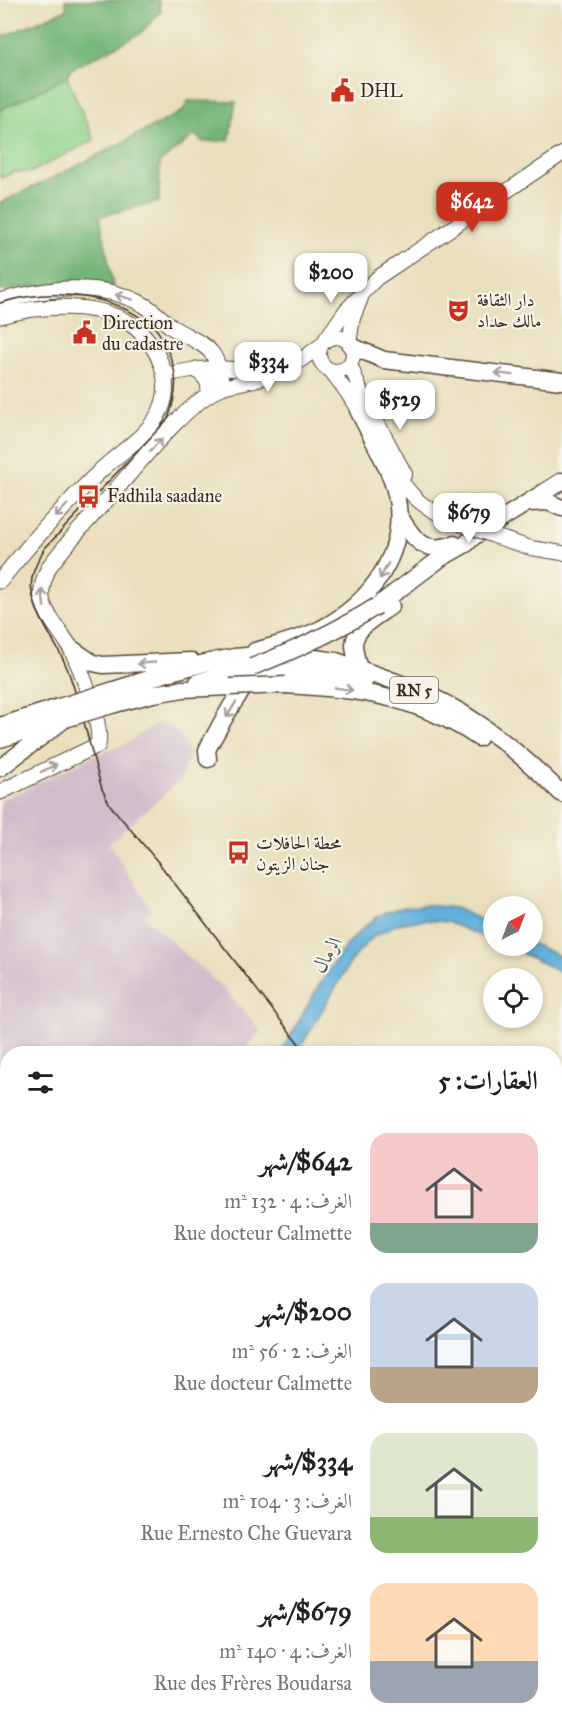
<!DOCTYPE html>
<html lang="ar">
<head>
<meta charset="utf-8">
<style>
  body { margin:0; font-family:"IM FELL Great Primer",Amiri,serif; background:#f2f2f2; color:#202124; direction:rtl; height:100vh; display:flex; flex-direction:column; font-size:22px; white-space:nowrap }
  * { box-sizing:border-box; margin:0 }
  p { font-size:20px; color:#757577 }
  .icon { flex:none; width:33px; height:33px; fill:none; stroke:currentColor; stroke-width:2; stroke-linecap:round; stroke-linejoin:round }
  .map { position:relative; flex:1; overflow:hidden; direction:ltr }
  .details { position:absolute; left:0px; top:1046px; width:562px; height:686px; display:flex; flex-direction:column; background:#fff; border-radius:24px 24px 0 0; box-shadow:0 3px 9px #0003; direction:rtl }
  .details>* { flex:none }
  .needle { width:39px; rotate:42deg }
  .tools { position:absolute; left:483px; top:896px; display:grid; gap:12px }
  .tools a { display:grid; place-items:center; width:60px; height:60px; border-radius:50%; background:#fff; box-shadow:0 3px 9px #0003; font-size:30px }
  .price { position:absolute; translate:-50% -51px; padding:0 14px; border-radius:12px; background:#fff; color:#222; font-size:20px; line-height:39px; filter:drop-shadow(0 2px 3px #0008) }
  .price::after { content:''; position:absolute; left:50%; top:36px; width:18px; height:14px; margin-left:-9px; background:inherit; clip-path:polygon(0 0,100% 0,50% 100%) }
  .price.selected { background:#c8321e; color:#fff }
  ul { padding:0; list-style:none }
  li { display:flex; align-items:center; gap:18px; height:150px; padding:0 24px }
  li span { display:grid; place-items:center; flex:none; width:168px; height:120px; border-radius:18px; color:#555 }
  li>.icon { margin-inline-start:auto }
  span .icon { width:72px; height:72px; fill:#fffc; stroke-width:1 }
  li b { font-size:26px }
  h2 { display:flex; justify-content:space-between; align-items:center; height:72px; padding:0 24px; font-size:26px }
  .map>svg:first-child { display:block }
  .built { fill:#f4cfdc }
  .industrial { fill:#d0bdcc }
  .green { fill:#91d48c; stroke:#667f55; stroke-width:1.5 }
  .forest { fill:#74b678; stroke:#58704b; stroke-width:1.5 }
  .water { fill:#61b0db; stroke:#4e6d7c; stroke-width:1.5 }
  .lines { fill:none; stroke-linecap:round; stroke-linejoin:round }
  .secondary-casing { stroke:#554536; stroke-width:16 }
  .primary-casing { stroke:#554536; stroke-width:17 }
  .highway-casing { stroke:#554536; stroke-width:19 }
  .secondary { stroke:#fff; stroke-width:14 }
  .primary { stroke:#fff; stroke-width:15 }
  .highway { stroke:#fff; stroke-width:16 }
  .tram { stroke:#3b2a1e; stroke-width:1.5 }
  .secondary-bridge-casing { stroke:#554536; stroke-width:16; stroke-linecap:butt }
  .highway-bridge-casing { stroke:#554536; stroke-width:19; stroke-linecap:butt }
  .secondary-bridge { stroke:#fff; stroke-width:14 }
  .highway-bridge { stroke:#fff; stroke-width:16 }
  .oneway { stroke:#a79f9a }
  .labels { text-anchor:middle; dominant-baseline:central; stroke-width:4.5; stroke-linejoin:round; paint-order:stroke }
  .shield { fill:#f7f3e8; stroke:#73665b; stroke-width:1.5 }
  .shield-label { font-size:16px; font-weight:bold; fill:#3b2a1e }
  .poi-label { font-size:18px; fill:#3b2a1e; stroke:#f7f3e8; text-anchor:start }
  .water-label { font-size:20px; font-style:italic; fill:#485960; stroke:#f7f3e8 }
</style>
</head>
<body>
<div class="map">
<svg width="562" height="1730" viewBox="0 0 562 1730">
  <rect width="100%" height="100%" fill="#f7f3e8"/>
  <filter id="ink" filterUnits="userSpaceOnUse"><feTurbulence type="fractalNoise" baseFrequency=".0167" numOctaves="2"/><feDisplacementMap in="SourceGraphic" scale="12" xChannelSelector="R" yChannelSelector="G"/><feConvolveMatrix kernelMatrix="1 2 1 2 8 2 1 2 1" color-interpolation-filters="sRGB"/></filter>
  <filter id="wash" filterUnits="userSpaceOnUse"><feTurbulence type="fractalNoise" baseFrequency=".008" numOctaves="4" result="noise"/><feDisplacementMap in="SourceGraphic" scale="24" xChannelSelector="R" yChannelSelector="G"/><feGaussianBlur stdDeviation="1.35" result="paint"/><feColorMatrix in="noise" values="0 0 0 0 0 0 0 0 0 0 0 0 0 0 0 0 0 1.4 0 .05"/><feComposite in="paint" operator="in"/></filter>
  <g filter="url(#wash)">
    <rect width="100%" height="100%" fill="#e9dfbc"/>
    <path class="built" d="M562,1396V1730H429L435,1724H555V1423Z"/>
    <path class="industrial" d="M156,724L172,727L181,736L190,755L180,780L109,843L151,909L144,917L224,989L261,1031L242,1053H8V1287L0,1296V801L98,754L122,746Z"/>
    <path class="green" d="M67,77L94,140L31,172H14L0,178V110Z"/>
    <path class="forest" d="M65,0H159L161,11L140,34L71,69L67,77L0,110V38L67,9Z
      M188,101L236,102L229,140L203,142L195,135L160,162L159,202L100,216L113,286L75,281L0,291V203L73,168L183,111Z"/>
    <path class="water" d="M428,905L455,908L493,925V941L447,922L422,920L397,924L373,937L353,958L297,1053H281C307,1009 335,944 379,916C394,907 411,906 428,905Z
      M533,944L562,957V972L503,945Z"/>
  </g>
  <g filter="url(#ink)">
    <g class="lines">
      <defs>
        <path id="secondary" d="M319 354a17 17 0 1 1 34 0a17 17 0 1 1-34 0Z
          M325,340L346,310L377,278L562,154
          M349,343L353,318L361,298
          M350,364L361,392L405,474
          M331,371L346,391L363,418
          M164,375L196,369L220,368L266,372L297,363L320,346
          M222,387L268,377
          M391,465C411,498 420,506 455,522
          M494,536L531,548L562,553
          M389,1730L395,1724"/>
        <path id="primary" d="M0,301C47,288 100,280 144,305C155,311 163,321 173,328C207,348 217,345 222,387C187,402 139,463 113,493C91,517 68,541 49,567C44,578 39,591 43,603C48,619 62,633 70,647C80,666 103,725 98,745L0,792
          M0,316C40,305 101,300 136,328C159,347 173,381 161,409C150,435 121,451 101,470C65,505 31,542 0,581
          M196,369C205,377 211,382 208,394"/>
        <path id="highway" d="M351,346L384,360L562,381
          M530,503L548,502L562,508
          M399,515C413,539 424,555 454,544
          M377,606L441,558L466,544L473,537L562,481
          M71,648L93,663L103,665L191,661
          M255,651C277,645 301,639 321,629C370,603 409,552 396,494C390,468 370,435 358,410
          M359,669C357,661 354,652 354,644C355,627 379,615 391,606
          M198,682L252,667
          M286,685C359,689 416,696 479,738
          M111,691C151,678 193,664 235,657C263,653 307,656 336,661C366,671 397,681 426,694C478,717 522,755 562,794
          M115,704L153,694L183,689L230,687
          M0,726L59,707
          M0,739L54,723
          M208,759L207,750L210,744C221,725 235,695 251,681C272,663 339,676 366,679
          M0,768L65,719
          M555,1120L562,1118
          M555,1138L562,1135
          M50,1730L52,1724"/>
      </defs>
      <use href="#secondary" class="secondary-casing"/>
      <use href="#primary" class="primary-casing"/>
      <use href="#highway" class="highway-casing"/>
      <use href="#secondary" class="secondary"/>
      <use href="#primary" class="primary"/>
      <use href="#highway" class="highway"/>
      <path class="tram" d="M0,303C45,289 102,292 141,318C146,321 153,324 156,329C160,333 162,340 165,345C179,372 178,391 168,419L44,549C37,563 29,576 32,592C37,620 57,643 67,668C82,707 90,749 102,789L110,805L158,862L306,1053
        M406,1730L411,1724"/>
      <defs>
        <path id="secondary-bridge" d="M455,522L494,536"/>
        <path id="highway-bridge" d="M252,667C296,650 337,631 377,606
          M230,687L286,685
          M59,707L111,691
          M65,719L115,704"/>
      </defs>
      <use href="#secondary-bridge" class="secondary-bridge-casing"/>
      <use href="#highway-bridge" class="highway-bridge-casing"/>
      <use href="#secondary-bridge" class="secondary-bridge"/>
      <use href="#highway-bridge" class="highway-bridge"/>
    </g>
    <defs><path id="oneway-shaft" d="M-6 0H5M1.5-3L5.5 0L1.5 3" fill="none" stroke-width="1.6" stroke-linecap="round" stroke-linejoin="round" transform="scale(1.5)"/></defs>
    <g class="oneway">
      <use href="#oneway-shaft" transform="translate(124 297) rotate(-163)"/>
      <use href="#oneway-shaft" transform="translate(504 374) rotate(-173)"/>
      <use href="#oneway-shaft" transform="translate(156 445) rotate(-47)"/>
      <use href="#oneway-shaft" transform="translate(61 511) rotate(134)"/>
      <use href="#oneway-shaft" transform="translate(384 571) rotate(118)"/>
      <use href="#oneway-shaft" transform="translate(43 598) rotate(-98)"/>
      <use href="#oneway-shaft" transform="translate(146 663) rotate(176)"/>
      <use href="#oneway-shaft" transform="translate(344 689) rotate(9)"/>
      <use href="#oneway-shaft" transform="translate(231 710) rotate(122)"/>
      <use href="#oneway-shaft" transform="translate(49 768) rotate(-26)"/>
    </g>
  </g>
  <defs>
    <symbol id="civic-bare" viewBox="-9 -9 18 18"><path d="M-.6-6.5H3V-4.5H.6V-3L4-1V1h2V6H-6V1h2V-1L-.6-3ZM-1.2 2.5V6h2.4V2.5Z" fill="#c8321e" stroke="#f7f3e8" stroke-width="2.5" paint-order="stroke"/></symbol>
    <symbol id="theatre-bare" viewBox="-9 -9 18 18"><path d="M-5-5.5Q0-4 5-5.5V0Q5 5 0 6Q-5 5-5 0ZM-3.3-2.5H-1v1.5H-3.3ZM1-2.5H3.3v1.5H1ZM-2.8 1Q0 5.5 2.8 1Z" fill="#c8321e" stroke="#f7f3e8" stroke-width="2.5" paint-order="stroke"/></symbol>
    <symbol id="bus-bare" viewBox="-9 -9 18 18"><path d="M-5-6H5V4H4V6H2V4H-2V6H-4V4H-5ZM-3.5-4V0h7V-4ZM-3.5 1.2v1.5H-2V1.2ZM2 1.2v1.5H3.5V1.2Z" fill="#c8321e" stroke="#f7f3e8" stroke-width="2.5" paint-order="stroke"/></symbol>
  </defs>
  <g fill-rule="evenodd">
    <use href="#civic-bare" x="326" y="74" width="33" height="33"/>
    <use href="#theatre-bare" x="442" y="294" width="33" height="33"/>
    <use href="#civic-bare" x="68" y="316" width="33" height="33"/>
    <use href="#bus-bare" x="72" y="480" width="33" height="33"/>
    <use href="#bus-bare" x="222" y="836" width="33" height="33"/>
  </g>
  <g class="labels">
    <rect class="shield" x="390" y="677" width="48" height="26" rx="4.5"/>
    <g class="shield-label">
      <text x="414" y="690">RN 5</text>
    </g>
    <g class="poi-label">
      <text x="360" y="91">DHL</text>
      <text x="477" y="300">دار الثقافة<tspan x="477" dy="21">مالك حداد</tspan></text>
      <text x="102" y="323">Direction<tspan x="102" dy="21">du cadastre</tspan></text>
      <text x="107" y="496">Fadhila saadane</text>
      <text x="256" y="843">محطة الحافلات<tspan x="256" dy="21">جنان الزيتون</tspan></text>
    </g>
    <g class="water-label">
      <text transform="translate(327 954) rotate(-59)">الرمال</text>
    </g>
  </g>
</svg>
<div class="tools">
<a><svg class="needle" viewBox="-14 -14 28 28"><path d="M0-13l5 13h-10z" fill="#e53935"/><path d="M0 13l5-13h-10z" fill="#757577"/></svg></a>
<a><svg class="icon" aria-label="locate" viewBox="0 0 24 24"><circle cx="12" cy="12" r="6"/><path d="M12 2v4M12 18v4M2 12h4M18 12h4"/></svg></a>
</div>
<b class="price selected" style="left:472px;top:233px">$642</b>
<b class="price" style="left:331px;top:304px">$200</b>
<b class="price" style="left:268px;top:393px">$334</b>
<b class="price" style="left:400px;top:431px">$529</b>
<b class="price" style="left:469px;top:544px">$679</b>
<section class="details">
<h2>العقارات: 5<svg class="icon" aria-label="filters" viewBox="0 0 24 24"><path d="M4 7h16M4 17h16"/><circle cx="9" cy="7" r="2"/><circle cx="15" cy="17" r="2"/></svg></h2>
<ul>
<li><span style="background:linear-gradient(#f6c9c9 75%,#7fa58c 0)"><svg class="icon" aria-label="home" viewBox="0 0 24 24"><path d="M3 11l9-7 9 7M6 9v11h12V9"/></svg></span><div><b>$642/شهر</b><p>الغرف: 4 · 132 m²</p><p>Rue docteur Calmette</p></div></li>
<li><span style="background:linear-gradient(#c9d6e8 70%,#b9a48a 0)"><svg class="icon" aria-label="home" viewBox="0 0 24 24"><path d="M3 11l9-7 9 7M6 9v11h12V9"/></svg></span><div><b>$200/شهر</b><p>الغرف: 2 · 56 m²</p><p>Rue docteur Calmette</p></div></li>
<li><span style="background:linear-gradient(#dfe7d0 70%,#8fb573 0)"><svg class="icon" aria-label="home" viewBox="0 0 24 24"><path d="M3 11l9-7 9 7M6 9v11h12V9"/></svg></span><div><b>$334/شهر</b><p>الغرف: 3 · 104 m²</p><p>Rue Ernesto Che Guevara</p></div></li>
<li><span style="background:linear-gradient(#ffd9b3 65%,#9aa5b1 0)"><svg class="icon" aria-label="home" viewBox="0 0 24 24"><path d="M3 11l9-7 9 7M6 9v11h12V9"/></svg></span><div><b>$679/شهر</b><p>الغرف: 4 · 140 m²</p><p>Rue des Frères Boudarsa</p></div></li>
</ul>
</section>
</div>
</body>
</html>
